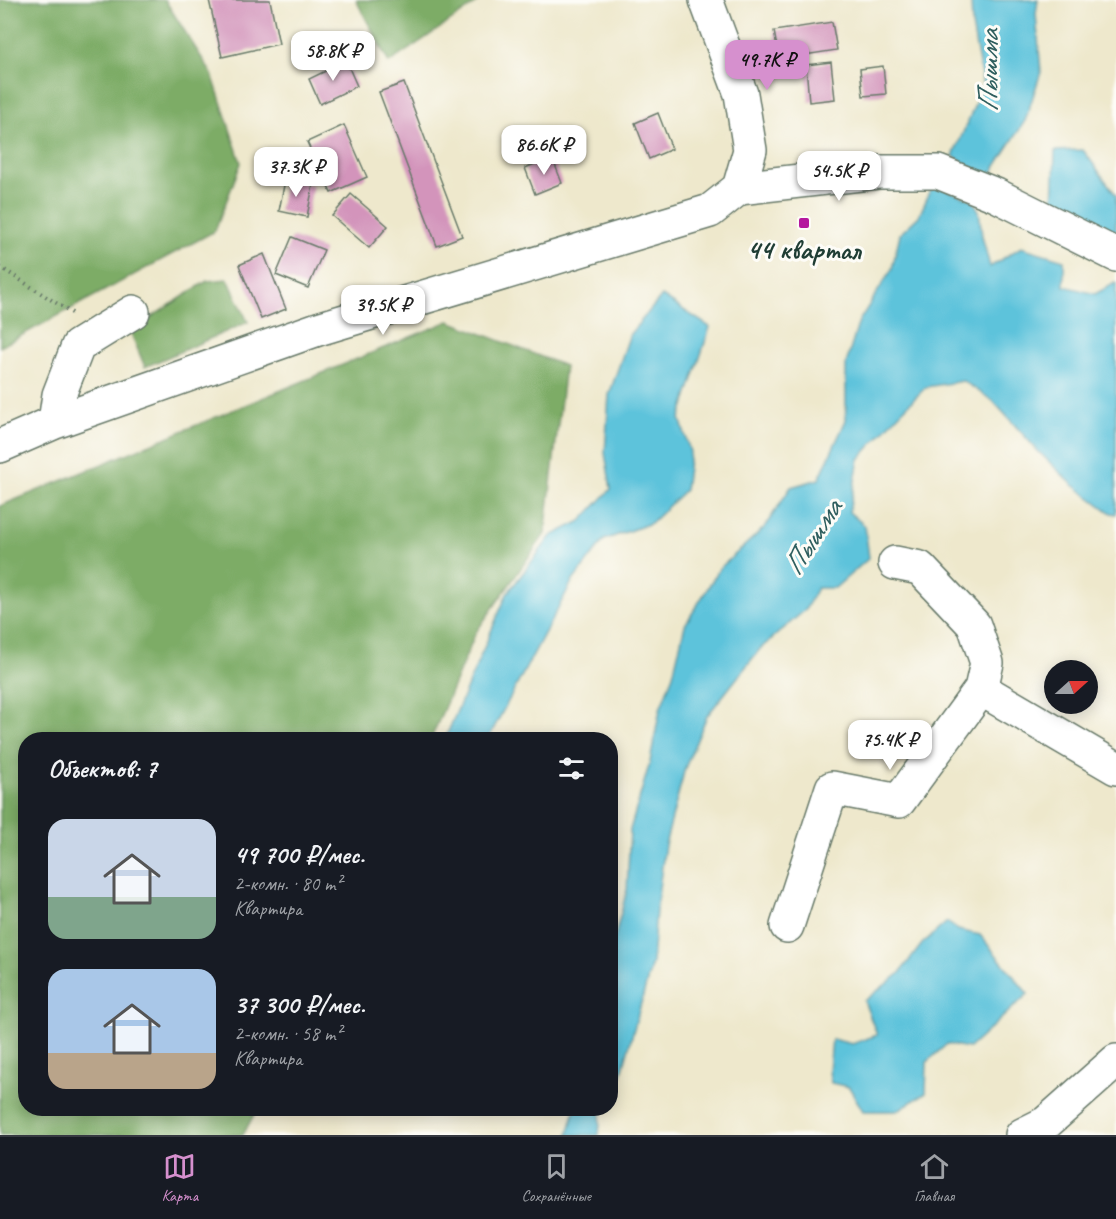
<!DOCTYPE html>
<html lang="ru">
<head>
<meta charset="utf-8">
<style>
  body { margin:0; font-family:Caveat,sans-serif; background:#20242c; color:#f1f3f6; height:100vh; display:flex; flex-direction:column; font-size:22px; white-space:nowrap }
  * { box-sizing:border-box; margin:0 }
  p { font-size:20px; color:#9ea1a6 }
  .icon { flex:none; width:33px; height:33px; fill:none; stroke:currentColor; stroke-width:2; stroke-linecap:round; stroke-linejoin:round }
  .map { position:relative; flex:1; overflow:hidden }
  .side { position:absolute; left:18px; top:732px; width:600px; height:384px; display:flex; flex-direction:column; background:#171b24; border-radius:24px; box-shadow:0 3px 15px #0003 }
  .side>* { flex:none }
  .needle { width:39px; rotate:69deg }
  .buttons { position:absolute; left:1044px; top:660px; display:grid; gap:12px }
  .buttons a { display:grid; place-items:center; width:54px; height:54px; border-radius:50%; background:#171b24; box-shadow:0 3px 15px #0003; font-size:30px }
  .price { position:absolute; translate:-50% -51px; padding:0 14px; border-radius:12px; background:#fff; color:#222; font-size:20px; line-height:39px; filter:drop-shadow(0 2px 3px #0008) }
  .price::after { content:''; position:absolute; left:50%; top:36px; width:18px; height:14px; margin-left:-9px; background:inherit; clip-path:polygon(0 0,100% 0,50% 100%) }
  .price.active { background:#d690ce; color:#111 }
  ul { padding:0; list-style:none }
  li { display:flex; align-items:center; gap:18px; height:150px; padding:0 30px }
  li span { display:grid; place-items:center; flex:none; width:168px; height:120px; border-radius:18px; color:#555 }
  li>.icon { margin-inline-start:auto }
  span .icon { width:72px; height:72px; fill:#fffc; stroke-width:1 }
  li b { font-size:26px }
  h2 { display:flex; justify-content:space-between; align-items:center; height:72px; padding:0 30px; font-size:26px }
  .tab-bar { display:flex; justify-content:space-around; align-items:center; height:84px; border-top:2px solid #363941; background:#171b24; font-size:16px; color:#9ea1a6 }
  .tab-bar a { display:grid; justify-items:center; gap:3px }
  .tab-bar .active { color:#d690ce }
  .map>svg:first-child { display:block }
  .forest { fill:#7dac66; stroke:#4e744d; stroke-width:1.5 }
  .water { fill:#5dc3db; stroke:#3e8088; stroke-width:1.5 }
  .building { fill:#d394bb }
  .lines { fill:none; stroke-linecap:round; stroke-linejoin:round }
  .minor-casing { stroke:#677969; stroke-width:36 }
  .path { stroke:#677969; stroke-width:4; stroke-dasharray:1.5 4.5; stroke-linecap:butt }
  .minor { stroke:#fff; stroke-width:33 }
  .poi-dot { fill:#b5179e; stroke:#fdfcf7; stroke-width:2 }
  .labels { text-anchor:middle; dominant-baseline:central; stroke-width:6; stroke-linejoin:round; paint-order:stroke }
  .poi-label { font-size:28px; font-weight:bold; fill:#1f3d34; stroke:#fdfcf7 }
  .water-label { font-size:30px; font-style:italic; fill:#2e5e5e; stroke:#fdfcf7 }
</style>
</head>
<body>
<div class="map">
<svg width="1116" height="1135" viewBox="0 0 1116 1135">
  <rect width="100%" height="100%" fill="#fdfcf7"/>
  <filter id="ink" filterUnits="userSpaceOnUse"><feTurbulence type="fractalNoise" baseFrequency=".0167" numOctaves="2"/><feDisplacementMap in="SourceGraphic" scale="12" xChannelSelector="R" yChannelSelector="G"/><feConvolveMatrix kernelMatrix="1 2 1 2 8 2 1 2 1" color-interpolation-filters="sRGB"/></filter>
  <filter id="wash" filterUnits="userSpaceOnUse"><feTurbulence type="fractalNoise" baseFrequency=".008" numOctaves="4" result="noise"/><feDisplacementMap in="SourceGraphic" scale="24" xChannelSelector="R" yChannelSelector="G"/><feGaussianBlur stdDeviation="1.35" result="paint"/><feColorMatrix in="noise" values="0 0 0 0 0 0 0 0 0 0 0 0 0 0 0 0 0 1.4 0 .05"/><feComposite in="paint" operator="in"/></filter>
  <g filter="url(#wash)">
    <rect width="100%" height="100%" fill="#eee8cc"/>
    <path class="forest" d="M0,0H165L212,74L241,163L215,231L0,347Z
      M356,0H481L389,63Z
      M228,279L248,322L145,367L130,331L207,281Z
      M449,321L565,366L545,534L476,632L431,739L26,740V1108L257,1109L243,1135H0V506Z"/>
    <path class="water" d="M971,0H1038L1036,14L1041,72L1025,121L989,177L953,156L983,86L972,25Z
      M1083,150L1116,195V238L1053,207L1055,151Z
      M933,185L973,200L979,211L982,236L990,267L1021,247L1064,260V286L1095,294L1115,283H1116V514L1111,513L1072,484L1038,451L993,401L963,381L926,387L898,415L859,459L849,512L865,526L869,558L835,588H817L805,610L760,649L707,716L685,768L665,845L656,910L652,963L621,1076L611,1093V952L627,889L630,830L650,762L660,709L673,675L685,625L720,568L764,528L791,487L819,479L846,420V364L859,321L892,269L900,234L919,216Z
      M662,296L710,327L680,418L690,452L685,490L651,523L604,540L572,582L488,739H445L507,594L551,536L581,521L611,489L605,453L609,395L630,334Z
      M947,922L958,930L980,935L1028,994L969,1048L947,1044L927,1062L926,1093L896,1111H863L849,1087L831,1083L829,1071L832,1039L852,1044L877,1035L864,1001L899,974L922,944Z
      M575,1109H601L599,1135H568Z"/>
    <g id="blocks">
      <path class="building" d="M209,0H270L279,44L222,57Z
        M832,22L837,50L779,59L774,31Z
        M346,61L357,86L320,104L309,79Z
        M831,62L835,99L809,102L806,65Z
        M883,66L886,94L863,96L860,69Z
        M404,83L462,236L437,246L379,92Z
        M658,113L672,149L649,159L635,123Z
        M344,125L367,177L331,193L307,142Z
        M552,157L562,183L535,194L525,168Z
        M285,180L313,185L307,217L279,211Z
        M351,194L388,226L369,248L332,216Z
        M292,237L324,250L308,288L276,275Z
        M264,254L286,309L261,319L239,265Z"/>
    </g>
  </g>
  <g filter="url(#ink)">
    <use href="#blocks" fill-opacity="0" stroke="#677969" stroke-width="1.5"/>
    <g class="lines">
      <defs>
        <path id="minor" d="M706,0L741,94L750,150L739,188
          M55,422L59,395L78,346L133,312
          M0,446L55,422L318,329L710,211L739,188L878,172H938L996,195L1116,255
          M981,689L1116,768
          M787,926L832,788L899,801L981,689L987,663L974,625L920,568L895,563
          M1022,1135L1046,1123L1116,1061"/>
      </defs>
      <use href="#minor" class="minor-casing"/>
      <path class="path" d="M0,267L75,315"/>
      <use href="#minor" class="minor"/>
    </g>
  </g>
  <rect class="poi-dot" x="798" y="217" width="12" height="12" rx="3"/>
  <g class="labels">
    <g class="poi-label">
      <text x="804" y="249">44 квартал</text>
    </g>
    <g class="water-label">
      <text transform="translate(988 71) rotate(-89)">Пышма</text>
      <text transform="translate(812 537) rotate(-57)">Пышма</text>
    </g>
  </g>
</svg>
<div class="buttons">
<a><svg class="needle" viewBox="-14 -14 28 28"><path d="M0-13l5 13h-10z" fill="#e53935"/><path d="M0 13l5-13h-10z" fill="#9ea1a6"/></svg></a>
</div>
<b class="price" style="left:333px;top:82px">58.8K ₽</b>
<b class="price active" style="left:767px;top:91px">49.7K ₽</b>
<b class="price" style="left:544px;top:176px">86.6K ₽</b>
<b class="price" style="left:296px;top:198px">37.3K ₽</b>
<b class="price" style="left:839px;top:202px">54.5K ₽</b>
<b class="price" style="left:383px;top:336px">39.5K ₽</b>
<b class="price" style="left:890px;top:771px">75.4K ₽</b>
<section class="side">
<h2>Объектов: 7<svg class="icon" aria-label="filters" viewBox="0 0 24 24"><path d="M4 7h16M4 17h16"/><circle cx="9" cy="7" r="2"/><circle cx="15" cy="17" r="2"/></svg></h2>
<ul>
<li><span style="background:linear-gradient(#c9d6e8 65%,#7fa58c 0)"><svg class="icon" aria-label="home" viewBox="0 0 24 24"><path d="M3 11l9-7 9 7M6 9v11h12V9"/></svg></span><div><b>49 700 ₽/мес.</b><p>2-комн. · 80 m²</p><p>Квартира</p></div></li>
<li><span style="background:linear-gradient(#a9c7e8 70%,#b9a48a 0)"><svg class="icon" aria-label="home" viewBox="0 0 24 24"><path d="M3 11l9-7 9 7M6 9v11h12V9"/></svg></span><div><b>37 300 ₽/мес.</b><p>2-комн. · 58 m²</p><p>Квартира</p></div></li>
</ul>
</section>
</div>
<nav class="tab-bar">
<a class="active"><svg class="icon" aria-label="map" viewBox="0 0 24 24"><path d="M3 6l6-2 6 2 6-2v14l-6 2-6-2-6 2zM9 4v14M15 6v14"/></svg>Карта</a>
<a><svg class="icon" aria-label="saved" viewBox="0 0 24 24"><path d="M7 4h10v16l-5-4-5 4z"/></svg>Сохранённые</a>
<a><svg class="icon" aria-label="home" viewBox="0 0 24 24"><path d="M3 11l9-7 9 7M6 9v11h12V9"/></svg>Главная</a>
</nav>
</body>
</html>
